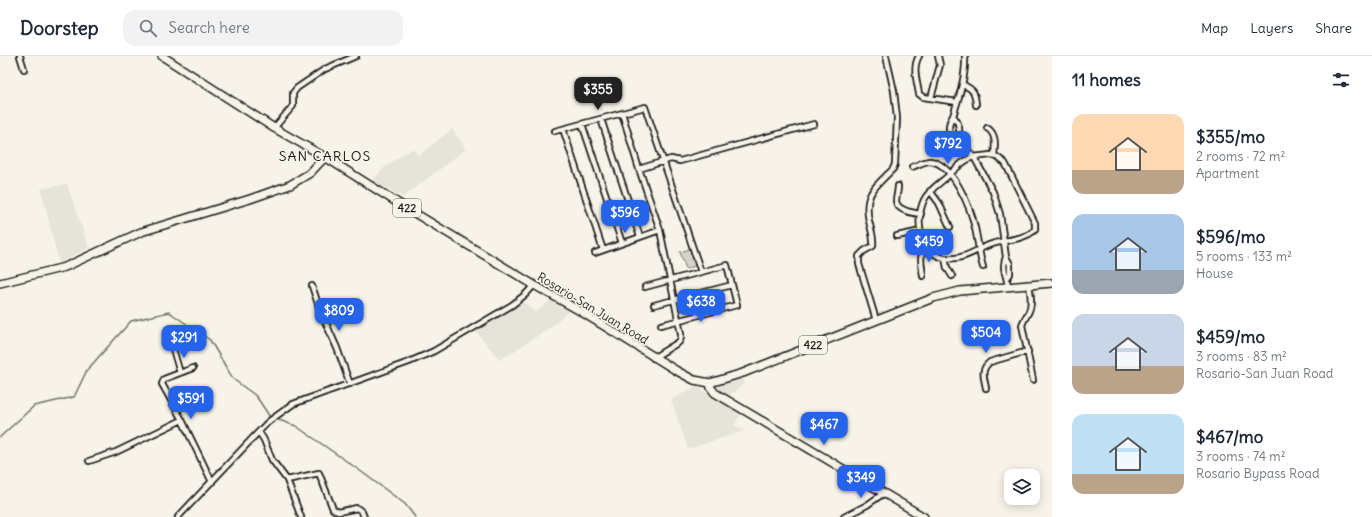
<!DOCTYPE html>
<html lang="en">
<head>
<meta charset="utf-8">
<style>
  body { margin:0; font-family:Delius,sans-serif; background:#f2f2f3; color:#1f2937; height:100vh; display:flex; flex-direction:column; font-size:15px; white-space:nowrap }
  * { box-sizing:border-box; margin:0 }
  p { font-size:13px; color:#747a83 }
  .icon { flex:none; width:22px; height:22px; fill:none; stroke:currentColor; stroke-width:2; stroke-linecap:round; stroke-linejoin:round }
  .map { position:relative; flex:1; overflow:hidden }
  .drawer { display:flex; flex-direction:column; background:#fff; width:320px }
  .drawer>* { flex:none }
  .controls { position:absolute; left:1004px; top:413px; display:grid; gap:8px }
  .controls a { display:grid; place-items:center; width:36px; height:36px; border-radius:8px; background:#fff; box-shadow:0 2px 10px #0003; font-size:20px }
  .price { position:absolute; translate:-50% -34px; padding:0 9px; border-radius:8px; background:#2563eb; color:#fff; font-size:13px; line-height:26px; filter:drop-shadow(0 1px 2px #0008) }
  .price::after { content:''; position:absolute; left:50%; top:24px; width:12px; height:9px; margin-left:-6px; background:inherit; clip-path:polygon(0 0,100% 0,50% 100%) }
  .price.on { background:#222; color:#fff }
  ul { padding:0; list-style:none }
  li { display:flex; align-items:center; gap:12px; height:100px; padding:0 20px }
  li span { display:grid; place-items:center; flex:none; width:112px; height:80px; border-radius:12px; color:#555 }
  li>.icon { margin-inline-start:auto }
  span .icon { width:48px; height:48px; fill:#fffc; stroke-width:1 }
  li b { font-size:17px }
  h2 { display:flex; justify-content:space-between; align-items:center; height:48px; padding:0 20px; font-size:17px }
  header { display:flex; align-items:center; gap:24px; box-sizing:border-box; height:56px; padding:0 20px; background:#fff; border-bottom:1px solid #e0e1e3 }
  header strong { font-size:19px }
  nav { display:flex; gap:22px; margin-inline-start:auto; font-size:14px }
  .search { width:280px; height:36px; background:#f2f2f3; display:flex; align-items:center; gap:10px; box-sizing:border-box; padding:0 14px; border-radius:12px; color:#747a83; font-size:15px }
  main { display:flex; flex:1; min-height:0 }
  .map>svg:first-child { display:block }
  .built { fill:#e6e3d9 }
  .garden { fill:#d7d3cb; stroke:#7a7874 }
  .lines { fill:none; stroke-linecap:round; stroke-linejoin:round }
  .stream { stroke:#72716c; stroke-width:1.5 }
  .street-casing { stroke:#1c1c1c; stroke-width:8 }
  .secondary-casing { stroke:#1c1c1c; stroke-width:10 }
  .primary-casing { stroke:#1c1c1c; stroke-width:10 }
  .street { stroke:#f7f3e8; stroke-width:4.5 }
  .secondary { stroke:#f7f3e8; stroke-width:7 }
  .primary { stroke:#f7f3e8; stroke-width:7 }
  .labels { text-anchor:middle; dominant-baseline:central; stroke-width:3.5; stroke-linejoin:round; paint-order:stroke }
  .shield { fill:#f7f3e8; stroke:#5e5c59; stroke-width:1 }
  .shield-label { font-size:11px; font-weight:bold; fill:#1c1c1c }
  .street-label { font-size:12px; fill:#1c1c1c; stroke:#f7f3e8 }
  .quarter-label { font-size:14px; letter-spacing:1px; fill:#1c1c1c; stroke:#f7f3e8 }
</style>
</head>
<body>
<header>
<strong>Doorstep</strong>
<div class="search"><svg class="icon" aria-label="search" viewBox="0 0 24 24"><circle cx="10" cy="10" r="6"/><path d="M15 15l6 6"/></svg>Search here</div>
<nav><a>Map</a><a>Layers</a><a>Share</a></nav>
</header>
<main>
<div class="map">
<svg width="1052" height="461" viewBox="0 0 1052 461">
  <rect width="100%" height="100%" fill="#f7f3e8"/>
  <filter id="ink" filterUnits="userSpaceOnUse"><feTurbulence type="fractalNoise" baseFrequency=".025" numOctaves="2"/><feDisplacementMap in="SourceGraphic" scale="8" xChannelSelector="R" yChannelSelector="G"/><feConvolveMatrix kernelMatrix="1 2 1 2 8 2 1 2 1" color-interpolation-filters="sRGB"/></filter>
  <g filter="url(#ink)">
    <path class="built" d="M452,73L466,93L403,141L372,125L386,110L413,92L418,100Z
      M67,128L89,192L59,207L41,133Z
      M551,244L569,255L550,272L500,304L475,275L522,245L536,256Z
      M742,321L745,327L727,341L713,332Z
      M696,330L741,358L734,369L744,375L688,393L671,344Z"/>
    <path class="garden" d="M690,193L695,210L686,213L680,196Z"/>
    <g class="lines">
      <path class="stream" d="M276,363L296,370L359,414L405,448L415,461
        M0,381L34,350L74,341L87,314L131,265L169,256L210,284L233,323L256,340L270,361"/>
      <defs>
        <path id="street" d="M20,0L24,13
          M919,0C912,12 917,25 919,38L923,41L957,46
          M965,0C966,21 959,41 953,60C960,67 960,74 958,84L974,101L993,136L1000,158L1006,201L1010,208V218L1008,221
          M962,28C974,34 975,36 976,49
          M931,42L940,9L938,0
          M622,57L639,113L660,174L681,278V282L679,286L653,302
          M953,60C947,69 947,80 958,84
          M601,63L640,181
          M582,68L622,187
          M274,72L293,50V37L297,32L325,13L356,0
          M987,72C997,78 995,90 994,100
          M563,73L603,194
          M555,75L645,51L701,216
          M990,99L997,101L1005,107L1035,167V174C1022,185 1005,183 989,189C978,193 968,201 956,202C922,207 913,168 924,144C930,132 941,127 950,118C957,112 964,103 974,101C979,100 985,100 990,99Z
          M912,111C918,109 924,105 930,105C953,107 971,153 975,172C978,185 979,198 983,211
          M639,113L671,103L680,105L814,68
          M898,130C898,135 896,142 896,145C897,155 913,157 921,158
          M930,135L939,147L950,171
          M897,180L921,175
          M595,197L660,174
          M1006,201C1001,212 1007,220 1008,230
          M945,202L947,212L952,220
          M923,220C922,210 918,199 926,191
          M1029,228C1030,237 1033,247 1029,255C1027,260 1024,263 1022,269L1033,324
          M312,230L320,254L337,292L350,328
          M645,231L727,209L737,249L661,269
          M654,249L732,229
          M876,264L859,208V200L864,195L873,190C874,181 871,174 869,165C863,138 875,131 893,113L895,108L897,62L894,35L886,0
          M173,293L180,317
          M193,312L164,323L162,328L182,364L212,426
          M986,332C984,321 980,314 990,306L1028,295
          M259,376L264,384L272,404L287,424L301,461
          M89,405L116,396L182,364
          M287,424L319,417L333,453L338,456L357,452L362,456L364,461
          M178,461L268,366L293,348L409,306L434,295L512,249L526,238L534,229
          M844,461L867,449L884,437"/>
        <path id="secondary" d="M0,227L65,211L141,176L250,143L290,129L310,117L325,101
          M710,327L711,332L715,337L924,461"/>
        <path id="primary" d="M162,0L274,72L325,101L398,147L534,229L580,255L677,315L694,324L710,327L743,317L933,242L960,235L1052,227"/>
      </defs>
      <use href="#street" class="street-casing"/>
      <use href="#secondary" class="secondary-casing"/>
      <use href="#primary" class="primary-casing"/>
      <use href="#street" class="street"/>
      <use href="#secondary" class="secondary"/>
      <use href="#primary" class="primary"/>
    </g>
  </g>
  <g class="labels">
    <g class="shield">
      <rect x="393" y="143" width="28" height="18" rx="3"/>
      <rect x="799" y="280" width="28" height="18" rx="3"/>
    </g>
    <g class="shield-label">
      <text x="407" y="152">422</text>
      <text x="813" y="289">422</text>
    </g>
    <g class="street-label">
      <text transform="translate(593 252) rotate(31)">Rosario-San Juan Road</text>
    </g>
    <g class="quarter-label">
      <text x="325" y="100">SAN CARLOS</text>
    </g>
  </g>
</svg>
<div class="controls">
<a><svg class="icon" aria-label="layers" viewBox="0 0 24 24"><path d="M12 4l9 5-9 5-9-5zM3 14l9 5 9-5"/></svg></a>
</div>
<b class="price on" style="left:598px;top:55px">$355</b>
<b class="price" style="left:948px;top:109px">$792</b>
<b class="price" style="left:625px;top:178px">$596</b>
<b class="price" style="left:929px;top:207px">$459</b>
<b class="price" style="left:701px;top:267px">$638</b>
<b class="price" style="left:339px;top:276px">$809</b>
<b class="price" style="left:986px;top:298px">$504</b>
<b class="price" style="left:184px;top:303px">$291</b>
<b class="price" style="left:191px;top:364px">$591</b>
<b class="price" style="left:824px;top:390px">$467</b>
<b class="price" style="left:861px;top:443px">$349</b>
</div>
<section class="drawer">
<h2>11 homes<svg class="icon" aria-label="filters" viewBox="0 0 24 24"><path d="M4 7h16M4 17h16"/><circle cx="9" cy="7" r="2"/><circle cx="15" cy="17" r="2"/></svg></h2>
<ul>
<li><span style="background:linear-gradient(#ffd9b3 70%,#b9a48a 0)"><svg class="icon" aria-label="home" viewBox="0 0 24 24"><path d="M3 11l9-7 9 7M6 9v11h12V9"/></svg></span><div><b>$355/mo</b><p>2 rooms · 72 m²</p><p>Apartment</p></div></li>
<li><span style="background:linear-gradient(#a9c7e8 70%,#9aa5b1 0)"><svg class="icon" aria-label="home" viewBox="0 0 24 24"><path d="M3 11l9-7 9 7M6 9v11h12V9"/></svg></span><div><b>$596/mo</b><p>5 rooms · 133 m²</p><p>House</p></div></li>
<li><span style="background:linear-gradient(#c9d6e8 65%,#b9a48a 0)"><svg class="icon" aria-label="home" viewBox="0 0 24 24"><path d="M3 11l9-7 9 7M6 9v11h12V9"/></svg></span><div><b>$459/mo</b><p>3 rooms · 83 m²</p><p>Rosario-San Juan Road</p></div></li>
<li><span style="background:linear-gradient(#bfe0f5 75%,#b9a48a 0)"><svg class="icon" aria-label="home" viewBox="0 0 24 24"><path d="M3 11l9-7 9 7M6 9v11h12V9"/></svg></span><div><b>$467/mo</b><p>3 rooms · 74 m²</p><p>Rosario Bypass Road</p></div></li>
</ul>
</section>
</main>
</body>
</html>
